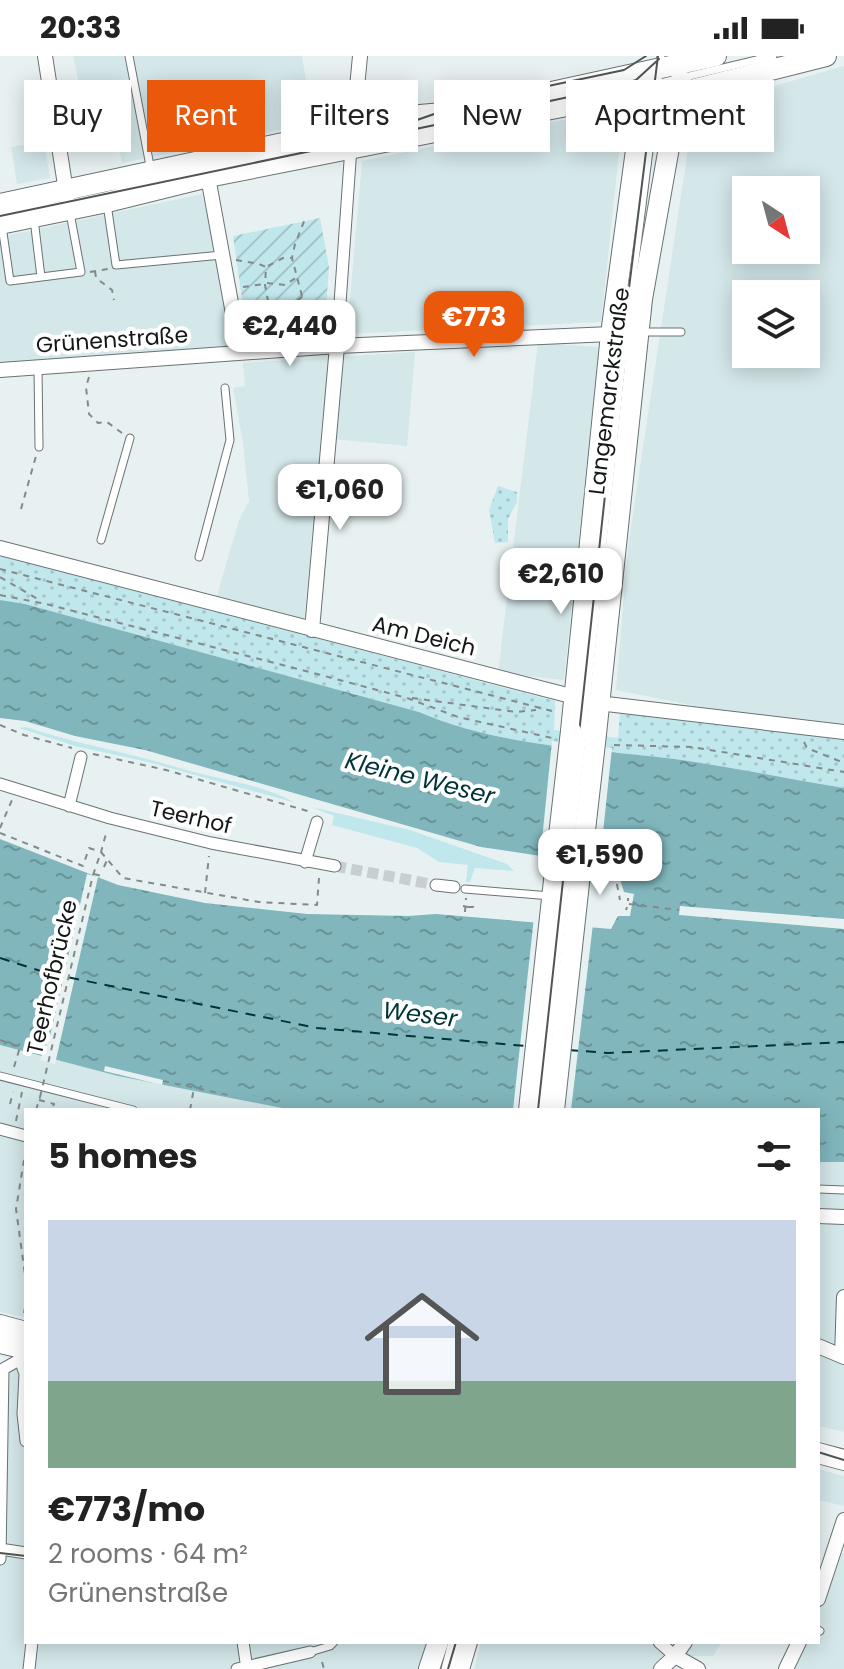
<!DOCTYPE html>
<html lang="en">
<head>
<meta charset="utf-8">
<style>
  body { margin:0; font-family:Poppins,sans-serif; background:#f6f6f6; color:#222; height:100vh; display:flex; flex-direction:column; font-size:30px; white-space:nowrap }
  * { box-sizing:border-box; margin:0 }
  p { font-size:26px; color:#767676 }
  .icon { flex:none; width:44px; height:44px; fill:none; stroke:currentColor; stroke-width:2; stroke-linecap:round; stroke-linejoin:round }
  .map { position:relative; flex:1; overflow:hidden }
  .drawer { position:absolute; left:24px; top:1052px; width:796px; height:536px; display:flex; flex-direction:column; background:#fff; border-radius:0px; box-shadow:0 4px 20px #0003 }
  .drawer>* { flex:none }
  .top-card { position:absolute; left:24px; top:24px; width:796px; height:72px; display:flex; gap:16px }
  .needle { width:52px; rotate:144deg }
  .controls { position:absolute; left:732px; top:120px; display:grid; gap:16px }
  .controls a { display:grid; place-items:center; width:88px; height:88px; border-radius:0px; background:#fff; box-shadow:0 4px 20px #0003; font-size:40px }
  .price { position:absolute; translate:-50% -68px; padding:0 18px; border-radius:16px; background:#fff; color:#222; font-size:26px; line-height:52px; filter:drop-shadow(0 2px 4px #0008) }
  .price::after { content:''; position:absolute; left:50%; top:48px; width:24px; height:18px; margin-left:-12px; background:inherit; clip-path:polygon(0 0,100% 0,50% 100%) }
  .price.selected { background:#ea580c; color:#fff }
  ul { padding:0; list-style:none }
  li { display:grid; align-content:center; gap:16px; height:424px; padding:0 24px }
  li+li { border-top:2px solid #e0e0e0 }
  li span { display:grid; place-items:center; height:248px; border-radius:0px; color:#555 }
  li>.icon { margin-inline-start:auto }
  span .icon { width:144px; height:144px; fill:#fffc; stroke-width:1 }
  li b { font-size:34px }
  h2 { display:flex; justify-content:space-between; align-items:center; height:96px; padding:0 24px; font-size:34px }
  .chip { padding:0 28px; border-radius:0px; background:#fff; box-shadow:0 4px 20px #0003; font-size:28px; line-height:72px }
  .chip.selected { background:#ea580c; color:#fff }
  .status { display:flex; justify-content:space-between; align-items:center; height:56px; padding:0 40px; background:#fff; direction:ltr }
  .status svg { height:22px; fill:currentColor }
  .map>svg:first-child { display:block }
  .built { fill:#d4e7e9; fill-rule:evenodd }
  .grass { fill:#c0e7ec }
  .park { fill:url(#park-dots) }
  .garden { fill:url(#garden-furrows) }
  .water { fill:url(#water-ripples) }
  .pier { fill:#e7f1f2 }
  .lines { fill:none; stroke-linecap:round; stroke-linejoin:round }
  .ferry { stroke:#003439; stroke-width:2; stroke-dasharray:10 8; stroke-linecap:butt }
  .pedestrian-tunnel { stroke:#c7d0d1; stroke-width:11; stroke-dasharray:11 5.5; stroke-linecap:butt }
  .service-casing { stroke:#6a7273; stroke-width:9 }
  .pedestrian-casing { stroke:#6a7273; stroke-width:13 }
  .minor-casing { stroke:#6a7273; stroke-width:16 }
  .secondary-casing { stroke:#6a7273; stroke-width:22 }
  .path { stroke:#838a8b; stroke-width:2; stroke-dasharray:6 6; stroke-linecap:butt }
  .service { stroke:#fff; stroke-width:7 }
  .pedestrian { stroke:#fff; stroke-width:11 }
  .minor { stroke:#fff; stroke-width:14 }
  .secondary { stroke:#fff; stroke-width:20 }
  .tram { stroke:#505556; stroke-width:2 }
  .service-bridge-casing { stroke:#6a7273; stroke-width:9; stroke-linecap:butt }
  .secondary-bridge-casing { stroke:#6a7273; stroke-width:22; stroke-linecap:butt }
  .path-bridge { stroke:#838a8b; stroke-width:2; stroke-dasharray:6 6; stroke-linecap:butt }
  .service-bridge { stroke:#fff; stroke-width:7 }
  .secondary-bridge { stroke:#fff; stroke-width:20 }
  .labels { text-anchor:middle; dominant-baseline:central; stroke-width:8; stroke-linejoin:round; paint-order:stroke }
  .street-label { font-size:22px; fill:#141718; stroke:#fff }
  .water-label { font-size:24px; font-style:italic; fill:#003439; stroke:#fff }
</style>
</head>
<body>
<div class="status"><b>20:33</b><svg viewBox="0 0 49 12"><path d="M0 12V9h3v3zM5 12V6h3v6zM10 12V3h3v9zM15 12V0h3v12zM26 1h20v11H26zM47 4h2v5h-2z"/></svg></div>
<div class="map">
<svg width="844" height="1613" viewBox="0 0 844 1613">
  <defs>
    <pattern id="park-dots" width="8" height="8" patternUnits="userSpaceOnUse" patternTransform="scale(2)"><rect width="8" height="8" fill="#c0e7ec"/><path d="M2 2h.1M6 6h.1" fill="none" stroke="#a4c5ca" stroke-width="1.8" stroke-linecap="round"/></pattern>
    <pattern id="garden-furrows" width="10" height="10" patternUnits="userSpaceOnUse" patternTransform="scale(2)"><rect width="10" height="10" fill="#c0e7ec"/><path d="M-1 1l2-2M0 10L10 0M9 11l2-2" fill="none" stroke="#a4c5ca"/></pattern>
    <pattern id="water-ripples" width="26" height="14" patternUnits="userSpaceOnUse" patternTransform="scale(2)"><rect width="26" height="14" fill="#80b6bc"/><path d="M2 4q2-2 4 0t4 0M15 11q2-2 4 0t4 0" fill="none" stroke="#689398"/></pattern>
  </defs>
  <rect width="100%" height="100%" fill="#e7f1f2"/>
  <path class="built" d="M73,0H302L313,67L122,107L116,80L91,85Z
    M844,10V670L710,653L616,634L628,491L691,73L698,60L708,49ZM746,134H806V194H746ZM746,238H806V298H746Z
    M612,54H621L623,59L601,266L347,278L362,105Z
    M44,85L50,122L17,128L11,91Z
    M202,138L239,296L0,313V181Z
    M538,287L599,291L564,624L498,617Z
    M415,296L407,390L322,382L304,565L216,543L239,464L249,445L243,387L233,332L245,330L243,307Z
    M0,989L118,1020L292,1054H26V1262L0,1256Z
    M818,1106H844V1376L818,1370Z
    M0,1307L26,1311V1586H427L419,1613H0Z
    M818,1413L844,1420V1450L818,1444Z
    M834,1497H844V1613H786L798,1586H818V1543Z
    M481,1586H722L713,1600H675L660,1613H474Z"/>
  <path class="grass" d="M26,671C77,688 131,697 183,713C220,724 262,728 296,747L152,707L75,690L19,672Z
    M311,751L410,774L507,808L514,815L475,812L470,826H466L468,809L439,806L417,792L332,769L334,760Z"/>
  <path class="park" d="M498,430L517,436V446L508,463V486L495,487L489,454Z
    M0,499L555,645L554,674L618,682L620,656L844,682V732C790,723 736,712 682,704C593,692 503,692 419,656L25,548L0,544Z"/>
  <path class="garden" d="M320,162L329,211L324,279L248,284L233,180Z"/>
  <path class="water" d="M0,544L25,548L419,656C503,692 593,692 682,704C736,712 790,723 844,732V1106H818V1054H292L118,1020L0,989V783L118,829L205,847L307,858L408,860L436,858L611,873L618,860H630L634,838L624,836L619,820L607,810L481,791L145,694L75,680L25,665L0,662Z"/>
  <path class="pier" d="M552,685L612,692L599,814L540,804Z
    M87,818L98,821L55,1008L40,1004L50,980Z
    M680,850L844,863V873L679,859Z
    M534,861L593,868L571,1054H513Z
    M105,1010L163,1024L162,1029L104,1015Z"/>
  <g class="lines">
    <path class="ferry" d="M0,902L47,917L317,972L526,990
      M568,994L608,997L844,986"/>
    <path class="pedestrian-tunnel" d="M335,810L436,829"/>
    <defs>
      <path id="service" d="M129,0L151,115
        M656,28L773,0
        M612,32L644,29
        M107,148L116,209L222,199
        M34,163L41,221
        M2,170L10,225L81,216L70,157
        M641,276H681
        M38,311L39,391
        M101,484L130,382
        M199,501L230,384L225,332
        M583,677L621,315L661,0
        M465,833L551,840
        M0,1020L133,1054
        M541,1054L568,808
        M818,1133L844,1134
        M818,1574L820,1575
        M310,1596L330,1590L334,1586
        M445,1613L452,1586"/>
      <path id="pedestrian" d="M337,290L351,91
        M0,728L110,762L211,787L335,810
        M69,750L81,701
        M305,806L317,766
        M436,829L454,831
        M0,1073L26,1080
        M19,1300L25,1318L23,1358L26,1385
        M0,1493L26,1497
        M0,1503L3,1313L19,1304
        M243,1586L247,1613
        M659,1586L675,1600
        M29,1613L32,1586
        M237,1613L310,1596"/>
      <path id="minor" d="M45,0L67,142
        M353,74L360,0
        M208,121L240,296
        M0,314L337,290L611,278
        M0,492L598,647L844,676
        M312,574L337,290
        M818,1160L844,1161
        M818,1290L844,1301
        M842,1300L844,1241
        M818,1543L844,1464
        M675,1600L698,1613
        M661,1613L675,1600L685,1586
        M786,1613L799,1586"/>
      <path id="secondary" d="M0,148L409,60L465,55L716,0
        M0,168L107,146L208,121L541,55L603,43L679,37L826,0
        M571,675L611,278L645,28
        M596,678L642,243L681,24
        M529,1054L556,806
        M554,1054L581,809
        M0,1269L26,1276
        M0,1287L26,1293
        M818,1397L844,1404
        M429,1613L438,1586
        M459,1613L467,1586"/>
    </defs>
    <use href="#service" class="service-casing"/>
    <use href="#pedestrian" class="pedestrian-casing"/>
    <use href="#minor" class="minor-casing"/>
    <use href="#secondary" class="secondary-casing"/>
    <path class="path" d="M236,204L259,208L266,211L265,229L269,250
      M268,210L283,202H291
      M95,215L96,222L112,234L114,244
      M90,216L108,213
      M267,227L285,229L297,221
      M243,231L264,228
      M302,240L292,202L295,188L305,163
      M262,280L269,264V251L292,248L302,241L312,279
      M89,321L86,331L89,358L98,367L107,366L122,377
      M21,453L36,400
      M0,513L556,656
      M0,521L41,545
      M0,539L46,548L317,618L407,642L458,661L552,682
      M412,642L516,656L536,654
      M0,669L24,679L72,692
      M804,686L807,692L844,707
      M614,689L692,691L844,716
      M93,698L166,714L311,756
      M0,772L12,744
      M0,777L83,810L89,792L101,796L107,774
      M104,811L107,804
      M598,817L616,823L620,844
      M94,818L102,820L103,817
      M93,819L101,796L123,822L259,846L317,849L319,822
      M205,837L209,800
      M628,845V842
      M629,848L679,854
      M468,851H473L474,846
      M626,854L627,851
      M465,856L466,842
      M0,984L20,991L14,1011
      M163,1025L228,1039
      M39,1044L54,1048L53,1050
      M10,1048L13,1036
      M36,1054L40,1041
      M190,1054L194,1032
      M16,1065L22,1036
      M26,1092L16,1153L26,1226
      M24,1257L26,1247
      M322,1606L324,1613"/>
    <use href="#service" class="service"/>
    <use href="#pedestrian" class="pedestrian"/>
    <use href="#minor" class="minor"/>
    <use href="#secondary" class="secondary"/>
    <path class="tram" d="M597,37C624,39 641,56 646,82
      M417,64L463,48L624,14L646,0
      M0,160L607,33L636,24L659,3
      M538,1054L618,320L658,0
      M818,1396L844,1404
      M0,1497L26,1500
      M448,1613L456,1586"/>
    <defs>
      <path id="service-bridge" d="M568,808L583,677"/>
      <path id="secondary-bridge" d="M556,806L571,675
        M581,809L596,678"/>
    </defs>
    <use href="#service-bridge" class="service-bridge-casing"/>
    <use href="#secondary-bridge" class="secondary-bridge-casing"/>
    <path class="path-bridge" d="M463,850L468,851
      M40,1041L93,819"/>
    <use href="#service-bridge" class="service-bridge"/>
    <use href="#secondary-bridge" class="secondary-bridge"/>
  </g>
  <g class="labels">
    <g class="street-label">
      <text transform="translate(112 284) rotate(-4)">Grünenstraße</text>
      <text transform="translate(609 335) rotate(-83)">Langemarckstraße</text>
      <text transform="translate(424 580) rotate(14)">Am Deich</text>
      <text transform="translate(191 761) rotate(13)">Teerhof</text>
      <text transform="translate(52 921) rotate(-77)">Teerhofbrücke</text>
    </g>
    <g class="water-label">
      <text transform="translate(420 722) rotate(14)">Kleine Weser</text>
      <text transform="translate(420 958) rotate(7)">Weser</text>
    </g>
  </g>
</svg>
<div class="controls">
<a><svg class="needle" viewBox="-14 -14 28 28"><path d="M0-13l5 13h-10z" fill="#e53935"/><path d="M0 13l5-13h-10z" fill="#767676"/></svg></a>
<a><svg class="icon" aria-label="layers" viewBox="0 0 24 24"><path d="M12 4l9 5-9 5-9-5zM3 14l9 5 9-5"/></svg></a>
</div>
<b class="price selected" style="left:474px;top:303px">€773</b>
<b class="price" style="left:290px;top:312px">€2,440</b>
<b class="price" style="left:340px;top:476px">€1,060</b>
<b class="price" style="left:561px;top:560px">€2,610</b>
<b class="price" style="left:600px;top:841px">€1,590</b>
<div class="top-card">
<a class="chip">Buy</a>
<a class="chip selected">Rent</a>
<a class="chip">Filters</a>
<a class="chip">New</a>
<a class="chip">Apartment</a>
</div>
<section class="drawer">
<h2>5 homes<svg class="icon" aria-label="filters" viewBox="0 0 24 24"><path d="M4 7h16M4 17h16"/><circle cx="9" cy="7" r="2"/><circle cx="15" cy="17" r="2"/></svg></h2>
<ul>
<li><span style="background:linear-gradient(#c9d6e8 65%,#7fa58c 0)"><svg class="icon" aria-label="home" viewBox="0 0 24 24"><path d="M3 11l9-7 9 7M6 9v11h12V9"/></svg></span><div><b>€773/mo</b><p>2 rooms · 64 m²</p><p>Grünenstraße</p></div></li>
</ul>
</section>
</div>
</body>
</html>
